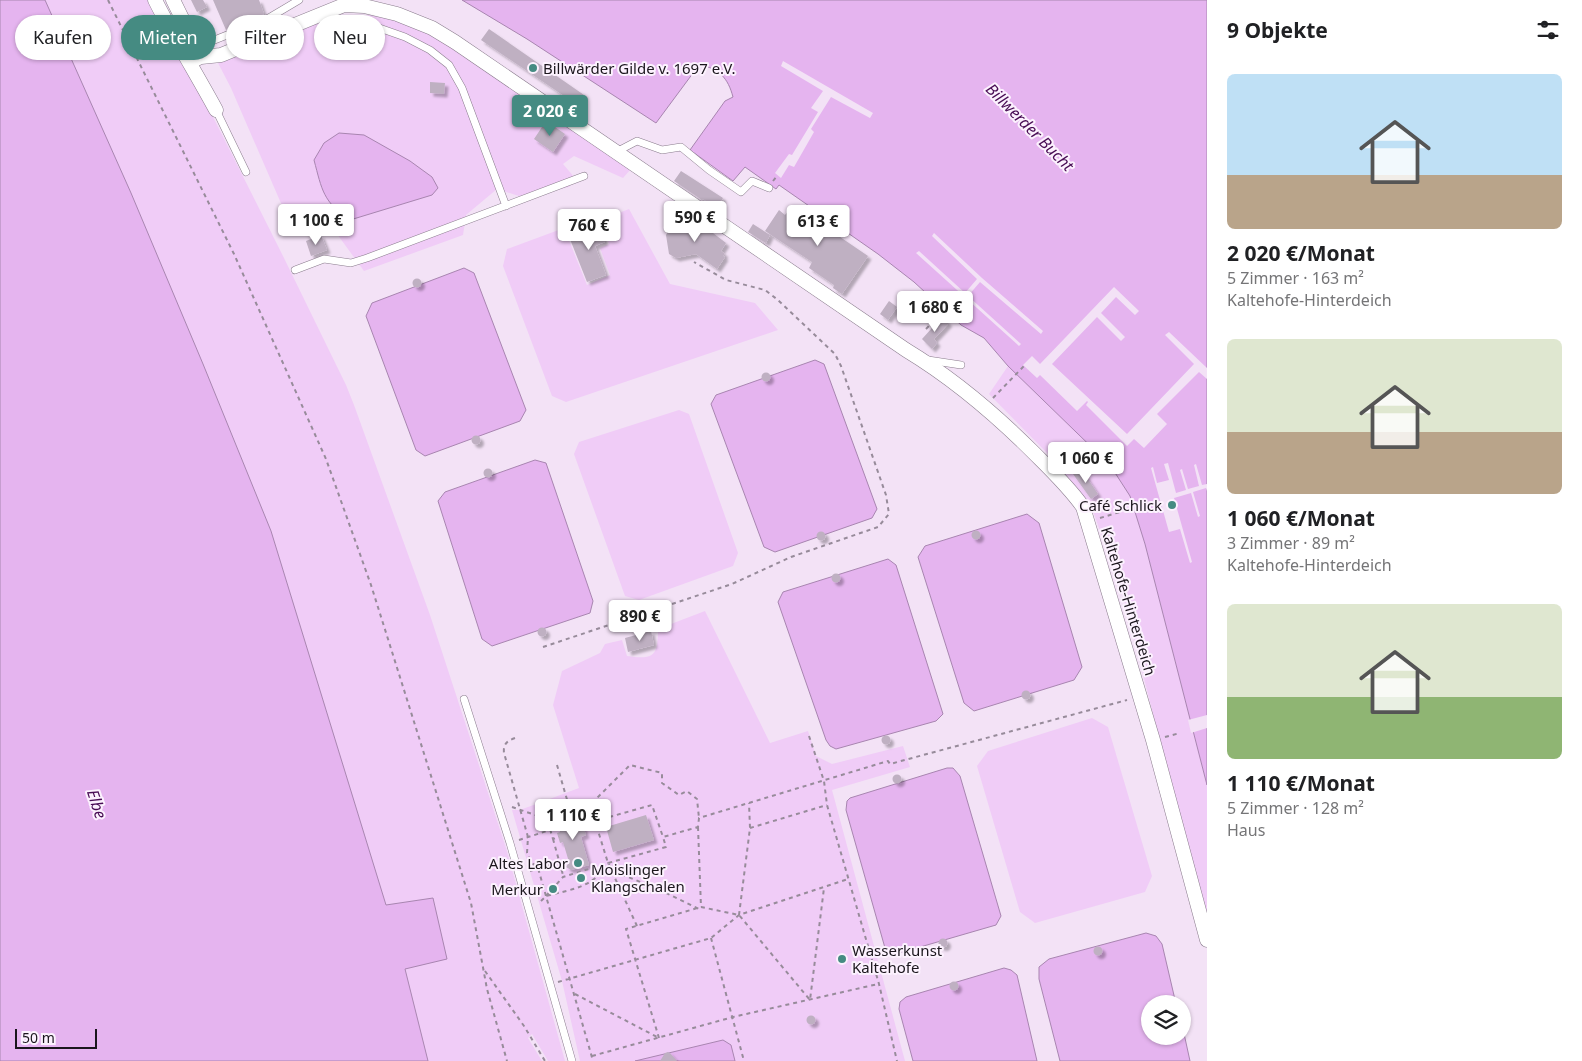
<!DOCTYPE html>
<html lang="de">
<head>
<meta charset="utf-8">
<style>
  body { margin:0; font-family:"Noto Sans",sans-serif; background:#f6f6f6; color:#202124; height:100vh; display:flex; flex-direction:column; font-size:19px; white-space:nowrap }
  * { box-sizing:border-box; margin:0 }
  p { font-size:16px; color:#757577 }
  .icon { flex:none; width:28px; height:28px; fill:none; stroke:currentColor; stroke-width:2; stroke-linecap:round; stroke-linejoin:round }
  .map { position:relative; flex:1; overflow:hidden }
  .sheet { display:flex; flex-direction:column; background:#fff; width:375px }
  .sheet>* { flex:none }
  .guide { position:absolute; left:15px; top:15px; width:475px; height:45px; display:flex; gap:10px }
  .tools { position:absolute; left:1141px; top:995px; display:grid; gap:10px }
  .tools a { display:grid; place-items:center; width:50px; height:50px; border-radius:50%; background:#fff; box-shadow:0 1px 4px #0004; font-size:25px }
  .scale { position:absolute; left:15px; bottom:12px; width:82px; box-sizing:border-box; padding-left:5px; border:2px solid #1b161d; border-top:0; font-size:14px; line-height:18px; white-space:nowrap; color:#1b161d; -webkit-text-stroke:4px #fcf2fe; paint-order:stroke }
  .price { position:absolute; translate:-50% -42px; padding:0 11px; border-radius:5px; background:#fff; color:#222; font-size:16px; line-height:32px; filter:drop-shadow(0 1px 2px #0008) }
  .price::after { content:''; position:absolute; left:50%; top:30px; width:15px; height:11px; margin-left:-8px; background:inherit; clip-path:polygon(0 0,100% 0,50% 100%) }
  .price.on { background:#458b82; color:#fff }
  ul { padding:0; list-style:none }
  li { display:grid; align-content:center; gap:10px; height:265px; padding:0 20px }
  li span { display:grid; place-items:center; height:155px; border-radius:8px; color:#555 }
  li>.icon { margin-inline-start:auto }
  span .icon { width:90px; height:90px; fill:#fffc; stroke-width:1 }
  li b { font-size:21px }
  h2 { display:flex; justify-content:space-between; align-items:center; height:60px; padding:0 20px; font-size:21px }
  .chip { padding:0 18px; border-radius:22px; background:#fff; box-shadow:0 1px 4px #0004; font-size:18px; line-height:45px }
  .chip.on { background:#458b82; color:#fff }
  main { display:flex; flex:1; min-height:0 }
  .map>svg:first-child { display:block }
  .green { fill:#f0ccf7 }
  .water { fill:#e5b4ef; stroke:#a885b0 }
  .pier { fill:#f3e2f6 }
  .building { fill:#bfb0c2; filter:url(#shadow) }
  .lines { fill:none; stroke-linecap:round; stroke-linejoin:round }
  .service-casing { stroke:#8a7c8d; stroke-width:8 }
  .minor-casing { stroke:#8a7c8d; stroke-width:15 }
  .path { stroke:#978b9a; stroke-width:2; stroke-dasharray:4 4; stroke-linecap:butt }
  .service { stroke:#fff; stroke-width:7 }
  .minor { stroke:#fff; stroke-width:14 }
  .poi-dot { fill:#458b82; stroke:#fcf2fe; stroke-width:2 }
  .labels { text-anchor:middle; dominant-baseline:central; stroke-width:4; stroke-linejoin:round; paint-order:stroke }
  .poi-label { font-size:15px; fill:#1b161d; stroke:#fcf2fe; text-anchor:start }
  .street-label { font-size:15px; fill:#1b161d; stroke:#fcf2fe }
  .water-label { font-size:16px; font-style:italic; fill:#480c54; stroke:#fcf2fe }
</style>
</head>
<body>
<main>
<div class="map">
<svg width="1207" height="1061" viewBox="0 0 1207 1061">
  <defs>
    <filter id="shadow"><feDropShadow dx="3.5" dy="3.5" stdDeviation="1" flood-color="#0004"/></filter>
  </defs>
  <rect width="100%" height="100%" fill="#f3e2f6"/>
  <path class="green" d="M45,0H149L202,95L283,256L346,385L354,405L430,615L506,848L565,1061H548L532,1034L528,1038L542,1061H428L405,969L433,898L386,905L271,531L203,364L131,193Z
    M337,15H381L428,29L631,169L623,178L574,156L563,164L575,178L569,187L522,197L497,189L466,215L463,235L364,271L321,212L290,224L231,88L218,63Z
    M629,209L670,284L755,303L778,330L566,402L552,396L503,266L507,249L564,228L587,285L610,275L600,248L609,244L601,220Z
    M1008,366L1110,465L1130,496L1145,544L1207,785V926L1123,596L1094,514L1049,455L989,394Z
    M679,410L689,414L738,553L733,566L639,600L625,596L574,454L579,442Z
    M705,611L770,743L808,731L816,756L832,764L903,746L910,767L832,790L905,1061H580L562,981L512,810H520L579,788L553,705L562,671L600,653L605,644L622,640L627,656C654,660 658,656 658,629Z
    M1092,718L1108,727L1152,876L1145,892L1035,923L1020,912L977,766L988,751Z"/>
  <path class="water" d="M0,0H45L131,193L203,364L271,531L386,905L433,898L447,959L405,969L428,1061H0Z
    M462,0H1207V785L1145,544L1130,496L1110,465L1008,366L984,338L961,325L914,282L878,254L779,185L776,189L745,167L733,181L690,150L725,101L733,97C728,78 719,68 699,65L656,123L527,39Z
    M339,133L364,135L410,161L432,177L438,188L432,195L350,220C323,202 322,190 314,160L324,143Z
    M464,268L474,273L526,410L520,421L425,456L416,450L366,316L372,303Z
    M815,360L824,364L877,509L872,518L775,552L764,547L711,404L716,395Z
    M535,460L546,463L593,601L590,613L492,646L482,639L438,501L445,492Z
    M1027,514L1039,523L1082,667L1074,680L974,711L964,703L918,557L925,546Z
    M888,559L896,565L943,714L936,721L836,749L830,746L826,740L778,602L783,592Z
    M947,768H953L960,776L1001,916L996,925L896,954L885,948L846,810L847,801L850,798Z
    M1146,933L1156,936L1162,944L1176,1004H1150V1036H1182L1183,1029L1190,1061H1060L1039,979V967L1049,959Z
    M1004,968L1011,970L1017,975L1037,1061H913L899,1009L900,1002L906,997Z
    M723,1040L731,1045L735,1061H635Z"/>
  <path class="pier" d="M783,61L873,113L870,118L831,97L811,129L814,132L794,167L789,165L781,178L775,173L789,154L792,155L818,112L811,108L823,91L781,66Z
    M934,233L982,278L1043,331L1041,334L980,282L968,296L1021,344L1019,346L916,253L919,251L965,293L977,279L932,236Z
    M1114,287L1139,311L1135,315L1116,297L1101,313L1125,337L1121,341L1097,317L1052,364L1127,434L1194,364L1165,335L1169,332L1207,368V379L1199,372L1157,414L1167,424L1144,448L1134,439L1127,446L1086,405L1088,402L1087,401L1077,411L1040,375L1037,378L1023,365L1032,356L1040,364Z
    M1168,463L1176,493L1186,490L1180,470L1182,469L1188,489L1199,486L1194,465L1196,464L1202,485L1207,484V491L1206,488L1193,492L1200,516L1198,517L1191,493L1174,498L1192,562L1190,563L1180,529L1169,532L1151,468L1153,467L1157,483L1169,480L1164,464Z
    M1207,715V728L1191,733L1188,720Z"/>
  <path class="building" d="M191,0H203L207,7L197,12Z
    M213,0H259L264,14L226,30Z
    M489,29L584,95L579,106L481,40Z
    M430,82L445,83L444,94L430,93Z
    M546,121L565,134L553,152L534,139Z
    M681,171L723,198L717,208L703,199L702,200L674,181Z
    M793,205L868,256L842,294L833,288L834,285L809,268L812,262L765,231L779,210L785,215Z
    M688,220L699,229L709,230L726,243L721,251L725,254L723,256L725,257L717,269L696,254L676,258L669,254L666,235L673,223Z
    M598,222L605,242L595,246L606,275L587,282L568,234Z
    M753,224L770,235L766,243L748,232Z
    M321,235L327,250L311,256L306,241Z
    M412.5 283a4.5 4.5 0 1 1 9 0a4.5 4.5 0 1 1-9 0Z
    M889,301L897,307L888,320L880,314Z
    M942,317L949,323L934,339L937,343L932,349L922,339Z
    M761.5 377a4.5 4.5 0 1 1 9 0a4.5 4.5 0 1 1-9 0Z
    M471.5 440a4.5 4.5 0 1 1 9 0a4.5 4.5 0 1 1-9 0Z
    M483.5 473a4.5 4.5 0 1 1 9 0a4.5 4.5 0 1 1-9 0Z
    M1081,469L1098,494L1091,499L1073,474Z
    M971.5 535a4.5 4.5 0 1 1 9 0a4.5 4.5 0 1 1-9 0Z
    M816.5 536a4.5 4.5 0 1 1 9 0a4.5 4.5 0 1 1-9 0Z
    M831.5 578a4.5 4.5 0 1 1 9 0a4.5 4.5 0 1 1-9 0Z
    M537.5 632a4.5 4.5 0 1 1 9 0a4.5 4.5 0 1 1-9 0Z
    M651,631L654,645L628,652L625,638Z
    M1021.5 695a4.5 4.5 0 1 1 9 0a4.5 4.5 0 1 1-9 0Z
    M881.5 740a4.5 4.5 0 1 1 9 0a4.5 4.5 0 1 1-9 0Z
    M892.5 779a4.5 4.5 0 1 1 9 0a4.5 4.5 0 1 1-9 0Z
    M575,811L580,827L583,826L586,835L581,837L589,865L571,870L566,867L569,862L563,842L560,843L557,833L560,832L557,819L563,817L562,815Z
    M646,815L654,840L613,852L606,827Z
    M938.5 943a4.5 4.5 0 1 1 9 0a4.5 4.5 0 1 1-9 0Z
    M1093.5 951a4.5 4.5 0 1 1 9 0a4.5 4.5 0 1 1-9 0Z
    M949.5 986a4.5 4.5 0 1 1 9 0a4.5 4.5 0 1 1-9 0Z
    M806.5 1020a4.5 4.5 0 1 1 9 0a4.5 4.5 0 1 1-9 0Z
    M668,1052L670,1053L677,1061H660L665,1053Z"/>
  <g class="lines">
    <defs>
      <path id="service" d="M368,24L405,37L430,50L449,65L462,88L506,206
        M201,57L212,41L267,19L299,0
        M216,110L246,172
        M616,152L637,141L662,150L681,147L709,170L741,192L752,181L769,188
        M295,270L324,259L351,263L367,258L584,176
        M928,360L961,365
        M464,699L510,843L572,1061"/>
      <path id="minor" d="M155,0C174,38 196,73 216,110
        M173,0L201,57
        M190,62L201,57L221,55L344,5L364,6L397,14L432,28L455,42L906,350C954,379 994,413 1034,453C1051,470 1069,487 1083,507L1153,740L1207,940"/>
    </defs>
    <use href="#service" class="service-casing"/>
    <use href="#minor" class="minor-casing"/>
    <path class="path" d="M108,0L234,254L326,459L371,585L471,903L487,989L507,1061
      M773,181L777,176
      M926,329L960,293
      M993,398L1024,366
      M1100,518L1160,500
      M543,647L732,584L791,557L878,527L889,514L886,495L841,366L835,354L778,300L765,290L726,280L694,262
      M809,736L824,781L827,805L879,984L897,1061
      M1165,737L1180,733
      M515,738C507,741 503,744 504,753L528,837L527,853L531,862L538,868L593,1061
      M557,765L570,810
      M512,807L547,819L553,839L559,837
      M547,819L590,805L630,765L662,773V783L679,795L687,791L697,799L699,818
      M698,827L701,907
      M750,828L827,805
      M553,839L563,875
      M519,840L550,830
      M609,865L616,872L660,890L699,909
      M530,871L559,862
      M546,896L563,877L608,863
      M541,901L546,896C572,889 593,888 608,863L666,847L663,837L698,827L699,818L888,761L890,764L1127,700
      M739,915L750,828L749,803
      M637,926L608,863L595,821L652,805L663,837
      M711,938L744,1061
      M485,971L524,1026L545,1061
      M558,982L711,938L739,915L848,879
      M575,994L659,1038
      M659,1038L626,929L701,907L739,915L810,1000L824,888
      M592,1056L733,1017L878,984"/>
    <use href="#service" class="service"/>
    <use href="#minor" class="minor"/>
  </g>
  <g class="poi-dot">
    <circle cx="533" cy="68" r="5"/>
    <circle cx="1172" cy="505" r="5"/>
    <circle cx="578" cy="863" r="5"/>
    <circle cx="581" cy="878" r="5"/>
    <circle cx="553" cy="889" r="5"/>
    <circle cx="842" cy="959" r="5"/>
  </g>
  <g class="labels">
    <g class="poi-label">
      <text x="543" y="68">Billwärder Gilde v. 1697 e.V.</text>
      <text x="1162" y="505" text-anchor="end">Café Schlick</text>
      <text x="568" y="863" text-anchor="end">Altes Labor</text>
      <text x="591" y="869">Moislinger<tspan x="591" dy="17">Klangschalen</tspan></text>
      <text x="543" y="889" text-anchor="end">Merkur</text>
      <text x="852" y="950">Wasserkunst<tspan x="852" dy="17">Kaltehofe</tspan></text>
    </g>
    <g class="street-label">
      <text transform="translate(1129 601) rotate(73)">Kaltehofe-Hinterdeich</text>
    </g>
    <g class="water-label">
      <text transform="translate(1030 127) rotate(45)">Billwerder Bucht</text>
      <text transform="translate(97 804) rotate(72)">Elbe</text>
    </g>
  </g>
</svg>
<div class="tools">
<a><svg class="icon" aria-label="layers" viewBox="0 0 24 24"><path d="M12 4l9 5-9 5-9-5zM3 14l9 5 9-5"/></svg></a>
</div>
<div class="scale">50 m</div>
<b class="price on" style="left:550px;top:137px">2 020 €</b>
<b class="price" style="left:695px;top:243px">590 €</b>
<b class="price" style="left:316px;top:246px">1 100 €</b>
<b class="price" style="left:818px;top:247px">613 €</b>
<b class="price" style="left:589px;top:251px">760 €</b>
<b class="price" style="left:935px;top:333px">1 680 €</b>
<b class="price" style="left:1086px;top:484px">1 060 €</b>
<b class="price" style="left:640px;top:642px">890 €</b>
<b class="price" style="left:573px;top:841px">1 110 €</b>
<div class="guide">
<a class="chip">Kaufen</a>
<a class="chip on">Mieten</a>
<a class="chip">Filter</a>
<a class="chip">Neu</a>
</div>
</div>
<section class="sheet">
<h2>9 Objekte<svg class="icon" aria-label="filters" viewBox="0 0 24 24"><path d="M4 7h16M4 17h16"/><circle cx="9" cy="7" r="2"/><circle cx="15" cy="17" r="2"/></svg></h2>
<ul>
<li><span style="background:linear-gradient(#bfe0f5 65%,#b9a48a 0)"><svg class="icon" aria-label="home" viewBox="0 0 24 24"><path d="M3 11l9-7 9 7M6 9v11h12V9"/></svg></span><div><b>2 020 €/Monat</b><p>5 Zimmer · 163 m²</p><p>Kaltehofe-Hinterdeich</p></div></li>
<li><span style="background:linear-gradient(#dfe7d0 60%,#b9a48a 0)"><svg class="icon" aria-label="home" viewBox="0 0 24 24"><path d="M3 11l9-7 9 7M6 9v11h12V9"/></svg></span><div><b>1 060 €/Monat</b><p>3 Zimmer · 89 m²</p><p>Kaltehofe-Hinterdeich</p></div></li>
<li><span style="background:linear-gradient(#dfe7d0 60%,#8fb573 0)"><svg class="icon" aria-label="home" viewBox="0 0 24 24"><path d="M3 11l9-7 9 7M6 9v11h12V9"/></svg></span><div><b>1 110 €/Monat</b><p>5 Zimmer · 128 m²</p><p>Haus</p></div></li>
</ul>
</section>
</main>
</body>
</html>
